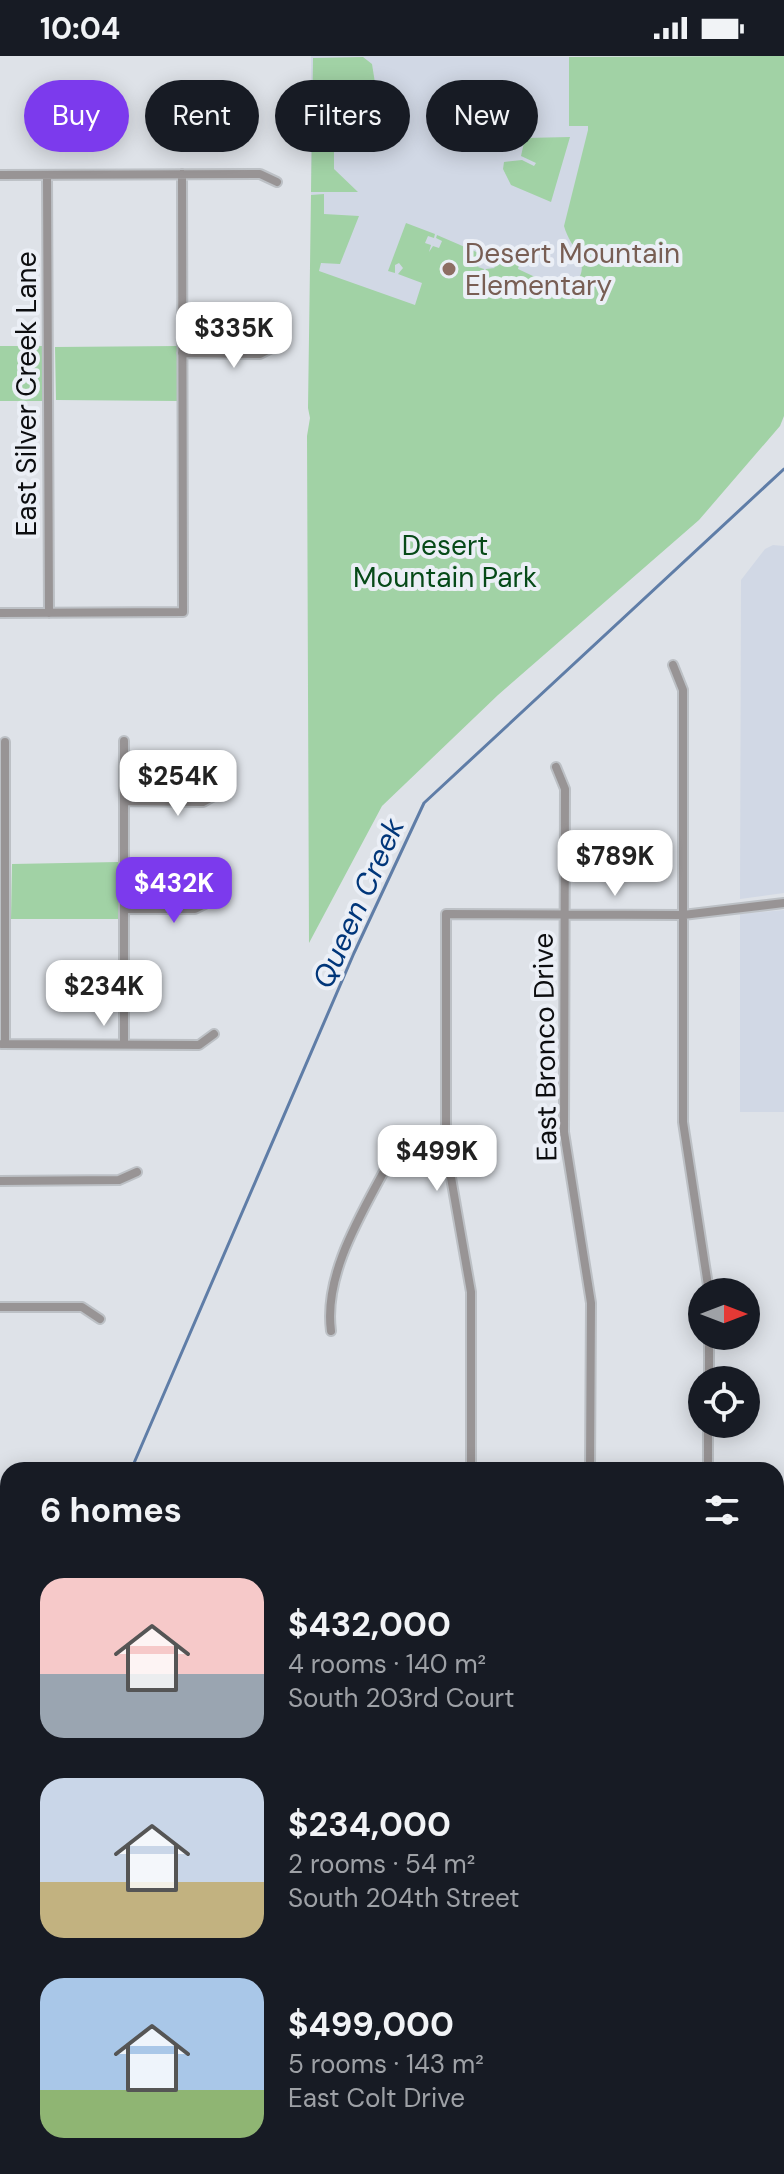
<!DOCTYPE html>
<html lang="en">
<head>
<meta charset="utf-8">
<style>
  body { margin:0; font-family:"DM Sans",sans-serif; background:#20242c; color:#f1f3f6; height:100vh; display:flex; flex-direction:column; font-size:30px; white-space:nowrap }
  * { box-sizing:border-box; margin:0 }
  p { font-size:26px; color:#9ea1a6 }
  .icon { flex:none; width:44px; height:44px; fill:none; stroke:currentColor; stroke-width:2; stroke-linecap:round; stroke-linejoin:round }
  .map { position:relative; flex:1; overflow:hidden }
  .details { position:absolute; left:0px; top:1406px; width:784px; height:712px; display:flex; flex-direction:column; background:#171b24; border-radius:24px 24px 0 0; box-shadow:0 4px 20px #0003 }
  .details>* { flex:none }
  .hud { position:absolute; left:24px; top:24px; width:736px; height:72px; display:flex; gap:16px }
  .needle { width:52px; rotate:90deg }
  .buttons { position:absolute; left:688px; top:1222px; display:grid; gap:16px }
  .buttons a { display:grid; place-items:center; width:72px; height:72px; border-radius:50%; background:#171b24; box-shadow:0 4px 20px #0003; font-size:40px }
  .price { position:absolute; translate:-50% -68px; padding:0 18px; border-radius:16px; background:#fff; color:#222; font-size:26px; line-height:52px; filter:drop-shadow(0 2px 4px #0008) }
  .price::after { content:''; position:absolute; left:50%; top:48px; width:24px; height:18px; margin-left:-12px; background:inherit; clip-path:polygon(0 0,100% 0,50% 100%) }
  .price.current { background:#7c3aed; color:#fff }
  ul { padding:0; list-style:none }
  li { display:flex; align-items:center; gap:24px; height:200px; padding:0 40px }
  li span { display:grid; place-items:center; flex:none; width:224px; height:160px; border-radius:24px; color:#555 }
  li>.icon { margin-inline-start:auto }
  span .icon { width:96px; height:96px; fill:#fffc; stroke-width:1 }
  li b { font-size:34px }
  h2 { display:flex; justify-content:space-between; align-items:center; height:96px; padding:0 40px; font-size:34px }
  .pill { padding:0 28px; border-radius:36px; background:#171b24; box-shadow:0 4px 20px #0003; font-size:28px; line-height:72px }
  .pill.current { background:#7c3aed; color:#fff }
  .status { display:flex; justify-content:space-between; align-items:center; height:56px; padding:0 40px; background:#171b24; direction:ltr }
  .status svg { height:22px; fill:currentColor }
  .map>svg:first-child { display:block }
  .built { fill:#d1d8e5 }
  .green { fill:#a1d2a5 }
  .lines { fill:none; stroke-linecap:round; stroke-linejoin:round }
  .stream { stroke:#5f7da7; stroke-width:3 }
  .street-casing { stroke:#bcc0c5; stroke-width:12 }
  .secondary-casing { stroke:#bcc0c5; stroke-width:16 }
  .primary-casing { stroke:#bcc0c5; stroke-width:16 }
  .street { stroke:#989495; stroke-width:8 }
  .secondary { stroke:#757071; stroke-width:12 }
  .primary { stroke:#5c5657; stroke-width:12 }
  .education-dot { fill:#8d6e63; stroke:#ebeff6; stroke-width:3 }
  .labels { text-anchor:middle; dominant-baseline:central; stroke-width:8; stroke-linejoin:round; paint-order:stroke }
  .education-label { font-size:28px; fill:#785e54; stroke:#ebeff6; text-anchor:start }
  .street-label { font-size:28px; fill:#0c0d0f; stroke:#ebeff6 }
  .park-label { font-size:28px; fill:#064a18; stroke:#ebeff6 }
  .water-label { font-size:30px; font-style:italic; fill:#00367a; stroke:#ebeff6 }
</style>
</head>
<body>
<div class="status"><b>10:04</b><svg viewBox="0 0 49 12"><path d="M0 12V9h3v3zM5 12V6h3v6zM10 12V3h3v9zM15 12V0h3v12zM26 1h20v11H26zM47 4h2v5h-2z"/></svg></div>
<div class="map">
<svg width="784" height="2118" viewBox="0 0 784 2118">
  <rect width="100%" height="100%" fill="#dee2e8"/>
  <path class="built" d="M311,0L569,1V70H588L587,385L311,286Z
    M773,489L784,490V837L740,843L741,524L765,493Z
    M784,854V1056H740V858Z
    M776,1598H784V1703L776,1702Z
    M776,1743H784V2118H562L563,2110H776Z
    M371,2110H441V2118H370Z"/>
  <path class="green" d="M784,0V360L780,370L699,464L498,639L382,750L309,887L307,380L310,362L308,352L311,139L324,138V158L359,160L340,208L321,207L319,215L415,249L422,227L398,218L403,212L399,207L395,209V217L388,215L406,167L435,178L434,182L428,180L425,187L431,189L429,196L433,190L439,192L442,185L436,182L437,179L488,201L487,205L481,204L478,211L484,213L482,220L476,219L472,233L484,237L489,223L483,220L486,213L495,212L489,206L490,202L498,205L500,201L519,209L518,213L535,221L541,230L540,239L548,241L552,234L574,229C594,207 570,193 564,170L588,74V70H569V1Z
    M363,1L372,8L375,27C365,41 352,33 339,55L334,56V113L358,136H311L313,2Z
    M570,81L551,146L511,129L503,113L504,106L522,104L534,110L536,107L521,100L525,82Z
    M0,290H43V345H0Z
    M177,290V345L56,344L55,291Z
    M119,806V863H11L12,808Z
    M113,2110H161V2118H113Z"/>
  <g class="lines">
    <path class="stream" d="M131,1414L354,897L424,747L784,413
      M3,1710L8,1699"/>
    <defs>
      <path id="street" d="M0,119L260,118L277,126
        M47,119L49,557
        M182,297L260,298L276,290
        M0,557L183,556L182,118
        M673,609L683,634V1066L709,1236
        M124,685V988
        M5,686V988
        M556,711L565,733L564,1076L591,1247L590,1414
        M124,745L203,746L221,736
        M124,853H195L215,843
        M2,988L199,989L214,978
        M0,1125L119,1124L137,1116
        M0,1251H82L100,1263
        M331,1275C323,1215 366,1151 392,1100L402,1095L447,1094
        M709,1324V1280
        M471,1414V1236L449,1110L446,1072V858L683,859L784,847
        M708,1414V1368
        M776,1451H784"/>
      <path id="secondary" d="M62,2110V2118
        M360,2118V2110
        M508,2118V2110"/>
      <path id="primary" d="M776,1712H784
        M0,1717L8,1715
        M776,1733H784
        M0,1738L8,1737"/>
    </defs>
    <use href="#street" class="street-casing"/>
    <use href="#secondary" class="secondary-casing"/>
    <use href="#primary" class="primary-casing"/>
    <use href="#street" class="street"/>
    <use href="#secondary" class="secondary"/>
    <use href="#primary" class="primary"/>
  </g>
  <circle class="education-dot" cx="449" cy="213" r="8"/>
  <g class="labels">
    <g class="education-label">
      <text x="465" y="197">Desert Mountain<tspan x="465" dy="32">Elementary</tspan></text>
    </g>
    <g class="street-label">
      <text transform="translate(26 338) rotate(-90)">East Silver Creek Lane</text>
      <text transform="translate(545 991) rotate(-91)">East Bronco Drive</text>
    </g>
    <g class="park-label">
      <text x="445" y="489">Desert<tspan x="445" dy="32">Mountain Park</tspan></text>
    </g>
    <g class="water-label">
      <text transform="translate(358 847) rotate(-66)">Queen Creek</text>
    </g>
  </g>
</svg>
<div class="buttons">
<a><svg class="needle" viewBox="-14 -14 28 28"><path d="M0-13l5 13h-10z" fill="#e53935"/><path d="M0 13l5-13h-10z" fill="#9ea1a6"/></svg></a>
<a><svg class="icon" aria-label="locate" viewBox="0 0 24 24"><circle cx="12" cy="12" r="6"/><path d="M12 2v4M12 18v4M2 12h4M18 12h4"/></svg></a>
</div>
<b class="price" style="left:234px;top:314px">$335K</b>
<b class="price" style="left:178px;top:762px">$254K</b>
<b class="price" style="left:615px;top:842px">$789K</b>
<b class="price current" style="left:174px;top:869px">$432K</b>
<b class="price" style="left:104px;top:972px">$234K</b>
<b class="price" style="left:437px;top:1137px">$499K</b>
<div class="hud">
<a class="pill current">Buy</a>
<a class="pill">Rent</a>
<a class="pill">Filters</a>
<a class="pill">New</a>
</div>
<section class="details">
<h2>6 homes<svg class="icon" aria-label="filters" viewBox="0 0 24 24"><path d="M4 7h16M4 17h16"/><circle cx="9" cy="7" r="2"/><circle cx="15" cy="17" r="2"/></svg></h2>
<ul>
<li><span style="background:linear-gradient(#f6c9c9 60%,#9aa5b1 0)"><svg class="icon" aria-label="home" viewBox="0 0 24 24"><path d="M3 11l9-7 9 7M6 9v11h12V9"/></svg></span><div><b>$432,000</b><p>4 rooms · 140 m²</p><p>South 203rd Court</p></div></li>
<li><span style="background:linear-gradient(#c9d6e8 65%,#c2b280 0)"><svg class="icon" aria-label="home" viewBox="0 0 24 24"><path d="M3 11l9-7 9 7M6 9v11h12V9"/></svg></span><div><b>$234,000</b><p>2 rooms · 54 m²</p><p>South 204th Street</p></div></li>
<li><span style="background:linear-gradient(#a9c7e8 70%,#8fb573 0)"><svg class="icon" aria-label="home" viewBox="0 0 24 24"><path d="M3 11l9-7 9 7M6 9v11h12V9"/></svg></span><div><b>$499,000</b><p>5 rooms · 143 m²</p><p>East Colt Drive</p></div></li>
</ul>
</section>
</div>
</body>
</html>
